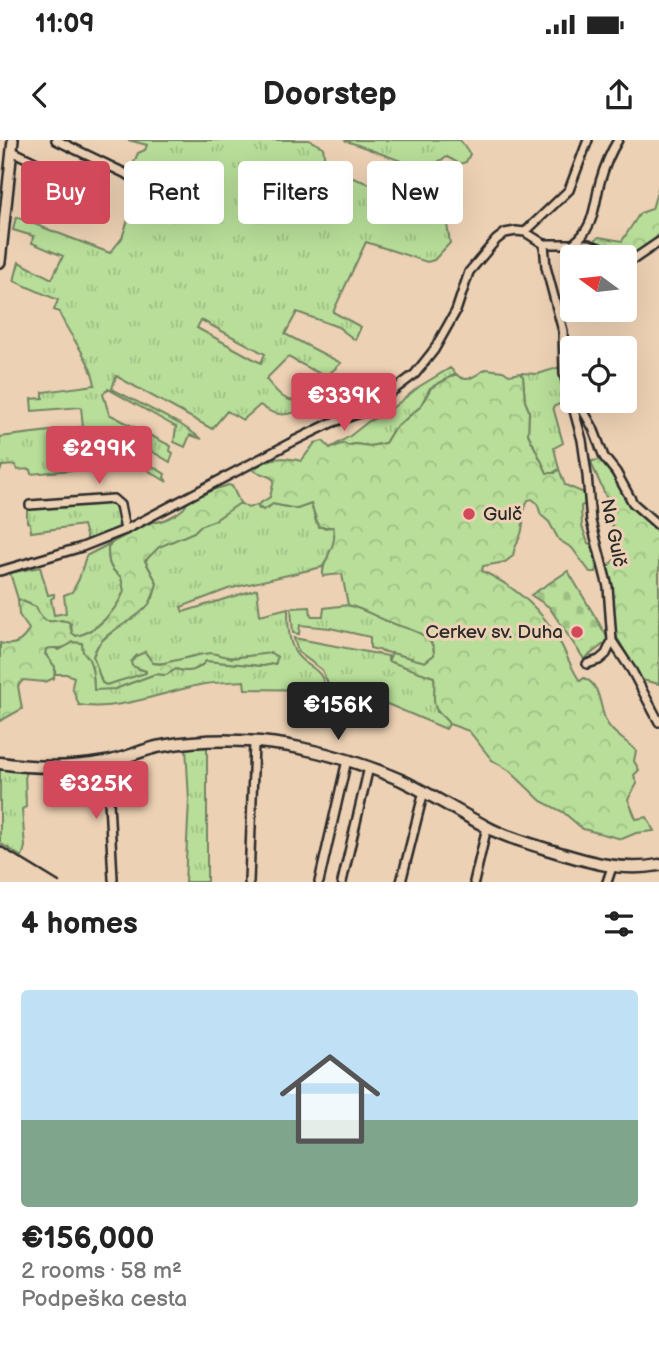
<!DOCTYPE html>
<html lang="en">
<head>
<meta charset="utf-8">
<style>
  body { margin:0; font-family:"Balsamiq Sans",sans-serif; background:#f2f2f2; color:#222; height:100vh; display:flex; flex-direction:column; font-size:26px; white-space:nowrap }
  * { box-sizing:border-box; margin:0 }
  p { font-size:23px; color:#767676 }
  .icon { flex:none; width:38px; height:38px; fill:none; stroke:currentColor; stroke-width:2; stroke-linecap:round; stroke-linejoin:round }
  .map { position:relative; height:742px; overflow:hidden }
  .drawer { display:flex; flex-direction:column; background:#fff; flex:1 }
  .drawer>* { flex:none }
  .hud { position:absolute; left:21px; top:21px; width:618px; height:63px; display:flex; gap:14px }
  .needle { width:46px; rotate:285deg }
  .fabs { position:absolute; left:560px; top:105px; display:grid; gap:14px }
  .fabs a { display:grid; place-items:center; width:77px; height:77px; border-radius:7px; background:#fff; box-shadow:0 7px 28px #0002; font-size:35px }
  .price { position:absolute; translate:-50% -60px; padding:0 16px; border-radius:7px; background:#d1495b; color:#fff; font-size:23px; line-height:46px; filter:drop-shadow(0 2px 4px #0008) }
  .price::after { content:''; position:absolute; left:50%; top:42px; width:21px; height:16px; margin-left:-10px; background:inherit; clip-path:polygon(0 0,100% 0,50% 100%) }
  .price.active { background:#222; color:#fff }
  ul { padding:0; list-style:none }
  li { display:grid; align-content:center; gap:14px; height:371px; padding:0 21px }
  li+li { border-top:2px solid #e0e0e0 }
  li span { display:grid; place-items:center; height:217px; border-radius:7px; color:#555 }
  li>.icon { margin-inline-start:auto }
  span .icon { width:126px; height:126px; fill:#fffc; stroke-width:1 }
  li b { font-size:30px }
  h2 { display:flex; justify-content:space-between; align-items:center; height:84px; padding:0 21px; font-size:30px }
  .tag { padding:0 24px; border-radius:7px; background:#fff; box-shadow:0 7px 28px #0002; font-size:24px; line-height:63px }
  .tag.active { background:#d1495b; color:#fff }
  .status { display:flex; justify-content:space-between; align-items:center; height:49px; padding:0 35px; background:#fff; direction:ltr }
  .status svg { height:19px; fill:currentColor }
  header { display:flex; justify-content:space-between; align-items:center; height:91px; padding:0 21px; background:#fff; font-size:32px; font-weight:700 }
  .map>svg:first-child { display:block }
  .grass { fill:url(#grass-tufts); stroke:#728462; stroke-width:2; fill-rule:evenodd }
  .forest { fill:url(#forest-crowns); stroke:#728462; stroke-width:2 }
  .cemetery { fill:url(#cemetery-stones); stroke:#728462; stroke-width:2 }
  .lines { fill:none; stroke-linecap:round; stroke-linejoin:round }
  .minor-casing { stroke:#2b2b2b; stroke-width:12 }
  .tertiary-casing { stroke:#2b2b2b; stroke-width:14 }
  .secondary-casing { stroke:#2b2b2b; stroke-width:15 }
  .minor { stroke:#edd1b4; stroke-width:7 }
  .tertiary { stroke:#edd1b4; stroke-width:9 }
  .secondary { stroke:#edd1b4; stroke-width:10 }
  .rail { stroke:#2b2b2b; stroke-width:2.5 }
  .poi-dot { fill:#d1495b; stroke:#edd1b4; stroke-width:2.5 }
  .labels { text-anchor:middle; dominant-baseline:central; stroke-width:6; stroke-linejoin:round; paint-order:stroke }
  .poi-label { font-size:19px; fill:#2b2b2b; stroke:#edd1b4; text-anchor:start }
  .street-label { font-size:19px; fill:#2b2b2b; stroke:#edd1b4 }
</style>
</head>
<body>
<div class="status"><b>11:09</b><svg viewBox="0 0 49 12"><path d="M0 12V9h3v3zM5 12V6h3v6zM10 12V3h3v9zM15 12V0h3v12zM26 1h20v11H26zM47 4h2v5h-2z"/></svg></div>
<header><svg class="icon" aria-label="back" viewBox="0 0 24 24"><path d="M15 5l-7 7 7 7"/></svg>Doorstep<svg class="icon" aria-label="share" viewBox="0 0 24 24"><path d="M12 15V3M7 8l5-5 5 5M5 13v7h14v-7"/></svg></header>
<div class="map">
<svg width="659" height="742" viewBox="0 0 659 742">
  <defs>
    <pattern id="grass-tufts" width="24" height="20" patternUnits="userSpaceOnUse" patternTransform="scale(1.75)"><rect width="24" height="20" fill="#b8de99"/><path d="M3 7l-1-3M5 7V3M7 7l1-3M15 17l-1-3M17 17v-4M19 17l1-3" fill="none" stroke="#9ebf84"/></pattern>
    <pattern id="forest-crowns" width="20" height="18" patternUnits="userSpaceOnUse" patternTransform="scale(1.75)"><rect width="20" height="18" fill="#b8de99"/><path d="M2 6a3 3 0 1 1 6 0M12 15a3 3 0 1 1 6 0" fill="none" stroke="#9ebf84"/></pattern>
    <pattern id="cemetery-stones" width="16" height="16" patternUnits="userSpaceOnUse" patternTransform="scale(1.75)"><rect width="16" height="16" fill="#b8de99"/><path d="M2 7V4a2 2 0 0 1 4 0v3zM10 15v-3a2 2 0 0 1 4 0v3z" fill="#9ebf84"/></pattern>
  </defs>
  <rect width="100%" height="100%" fill="#edd1b4"/>
  <filter id="ink" filterUnits="userSpaceOnUse"><feTurbulence type="fractalNoise" baseFrequency=".0143" numOctaves="2"/><feDisplacementMap in="SourceGraphic" scale="14" xChannelSelector="R" yChannelSelector="G"/><feConvolveMatrix kernelMatrix="1 2 1 2 8 2 1 2 1" color-interpolation-filters="sRGB"/></filter>
  <g filter="url(#ink)">
    <path class="grass" d="M128,0H309L323,7L325,23L351,33L350,37L399,54L400,51L438,52L442,54L450,103L434,120L427,122L366,102L333,172L361,187L355,200L338,187L297,172L285,194L341,223L326,237L288,217L266,239C279,255 291,271 311,252L321,263C297,271 282,283 260,265L243,280L227,271L212,289L116,236L112,249L180,284L202,299L190,295L185,307L174,302L176,287L108,249L103,254L109,274L171,306L170,311L173,313L170,322L115,290L112,292L115,303L165,334L164,337L167,342L136,323L118,309L113,315V326L31,334L30,329L17,330L16,325L2,326L0,332V297L83,287L81,267L32,271L31,259L43,258V252L95,245C91,218 69,197 59,172L54,170L58,160L14,141L19,122L52,139L63,116L32,103L33,96L13,90L16,77L110,113L122,98L143,34L132,27L138,13L145,10L147,5ZM201,180L265,214L261,223L197,188Z
      M344,0H460L470,14L466,22L460,24L447,17L439,21L437,26L420,28Z
      M560,227L566,261L553,267L563,303L554,308L559,329L551,334L547,333L528,294L529,271L525,261L523,237L521,233L538,234Z
      M450,228L456,234L430,248L420,267L393,290L385,303L370,306L355,304L330,308L350,296L369,281L386,273L420,246Z
      M113,362L116,363L121,388L88,402L83,385L31,392L30,383L27,382V368Z
      M240,363L248,368L257,365L259,369L268,368L272,364L297,369L311,364L316,382L323,388L333,387C337,400 332,417 322,427L228,449L181,467L183,472L257,449L260,475L288,468C288,482 288,500 295,512C305,529 323,525 325,550L245,549L244,541C229,542 214,542 199,545C165,552 115,572 79,565L72,547L74,537L66,534H55V527L45,513L46,509L53,507L59,510L73,502L82,503L83,511C93,519 94,537 94,549H115L155,534L166,535L176,529C188,533 197,531 206,521L263,526L275,524L271,513C241,519 211,517 181,520C171,521 164,525 153,523L145,512L138,529L147,531L146,534L106,545L102,543L93,516L99,503L153,458L157,443L145,420L158,407L194,392L200,386Z
      M113,402L108,407C108,423 109,429 121,437L124,451C117,470 96,492 76,496L72,493L71,484L62,480C49,486 41,479 36,467L18,459L10,433L40,427L48,455L54,454V457L51,459L54,475L66,473L64,455L72,452L79,439L86,416Z
      M348,465C363,469 375,475 389,482C405,489 436,492 434,515L425,522L370,508V497L330,488L300,485L299,494L293,493L291,468L310,467L311,476H323L324,468Z
      M294,498L388,516V520L434,537C436,549 434,560 437,572L446,578L449,584L446,589L366,555L329,546L322,530L298,512Z
      M207,605V742H185L189,660L186,607Z
      M0,628L25,631L26,667L22,669L25,707L22,717L0,703Z"/>
    <path class="forest" d="M659,45V93C656,99 654,101 648,105C627,121 619,111 597,102L596,99L599,97L622,101L640,73L652,69Z
      M486,229L503,231L509,235L521,233L523,237L525,261L529,271L528,294L547,333H555L559,329L565,345L584,353L585,364L581,366L582,386L588,403L592,405L597,427L596,432H590L572,408L559,400L549,382L541,375L537,363L532,359L528,360C521,373 525,382 521,394C518,402 514,407 513,416L505,422L483,426L482,431C516,447 545,472 562,506C568,518 572,530 580,541L584,538C602,545 599,569 607,583C613,595 628,601 636,611L634,621L639,630L634,635L637,644L628,659L636,679L647,677L654,691L636,693L622,699L583,689L563,672L541,661L510,631L492,620L469,591L449,584C445,577 437,574 435,566C432,557 436,546 434,537L388,521L392,513L425,522L434,515C436,492 405,489 389,482C375,476 363,469 348,465L342,434L323,436C321,419 339,407 333,387H319L311,364L297,369L273,364L263,370L257,365L270,357L274,340C267,334 261,335 253,330C268,317 282,316 301,321L315,303L323,301L330,308L344,303L348,306L355,304L370,306L385,303L393,290L420,267L431,248L456,234C467,245 475,235 486,229Z
      M600,320L622,348L633,368L659,388V544L642,540L616,496L608,427L618,415L607,359L592,325V321Z
      M228,345L232,346L240,363L215,380L200,386L194,392L159,407L145,421L157,443C155,450 153,458 149,464C133,485 101,489 93,516L102,543L106,545L146,533V531L132,526L131,522L136,516L145,512L153,523L160,524L203,514L212,513L232,518L271,513L277,517L276,523L263,526L206,521C197,531 188,533 176,529L166,535L155,534L115,549L94,550C94,537 93,519 83,512L82,503L73,502C60,512 58,506 46,509L45,514L55,527L54,538L45,542L23,540L18,546L22,569L0,581V503C14,507 23,502 29,489L19,475L18,459L36,467C46,491 52,476 69,482L72,493L76,496C96,493 117,470 124,451L121,437C109,428 108,423 108,407L113,402L151,382C161,383 175,376 183,369C187,365 185,364 190,360C201,351 216,350 228,345Z"/>
    <path class="cemetery" d="M568,431L609,500L584,519L549,467L531,455Z"/>
    <g class="lines">
      <defs>
        <path id="minor" d="M56,0L145,43
          M12,11L101,54
          M525,92L569,50L588,0
          M574,103C595,87 594,65 600,42C604,28 610,13 618,0
          M544,104L546,127L563,191L564,234L582,300L587,335L591,381L608,447L612,501L606,514L599,520L587,524
          M625,118L634,119L659,102
          M564,217L572,238
          M578,261L593,288L604,317L616,332L633,363L659,386
          M30,365L113,359L120,365L125,390
          M0,431L82,407L125,390L294,301L331,283L360,273L378,262L415,234L434,210L456,171L469,132L496,100L505,93L516,91L525,92L544,104H589L622,117
          M612,501L632,531L659,582
          M107,622L113,739
          M249,742L254,603
          M319,742L347,620
          M342,742L369,627
          M401,742L424,651
          M474,742L487,687
          M607,742L612,727"/>
        <path id="tertiary" d="M0,122L13,0"/>
        <path id="secondary" d="M0,623C34,628 72,628 106,622C125,619 143,609 162,606C206,598 257,599 300,608C334,615 369,626 401,640C430,654 457,671 485,686C502,696 522,701 540,707C580,719 617,733 659,725"/>
      </defs>
      <use href="#minor" class="minor-casing"/>
      <use href="#tertiary" class="tertiary-casing"/>
      <use href="#secondary" class="secondary-casing"/>
      <use href="#minor" class="minor"/>
      <use href="#tertiary" class="tertiary"/>
      <use href="#secondary" class="secondary"/>
      <path class="rail" d="M0,706L59,742"/>
    </g>
  </g>
  <g class="poi-dot">
    <circle cx="469" cy="374" r="7"/>
    <circle cx="577" cy="492" r="7"/>
  </g>
  <g class="labels">
    <g class="poi-label">
      <text x="483" y="374">Gulč</text>
      <text x="563" y="492" text-anchor="end">Cerkev sv. Duha</text>
    </g>
    <g class="street-label">
      <text transform="translate(613 393) rotate(79)">Na Gulč</text>
    </g>
  </g>
</svg>
<div class="fabs">
<a><svg class="needle" viewBox="-14 -14 28 28"><path d="M0-13l5 13h-10z" fill="#e53935"/><path d="M0 13l5-13h-10z" fill="#767676"/></svg></a>
<a><svg class="icon" aria-label="locate" viewBox="0 0 24 24"><circle cx="12" cy="12" r="6"/><path d="M12 2v4M12 18v4M2 12h4M18 12h4"/></svg></a>
</div>
<b class="price" style="left:344px;top:293px">€339K</b>
<b class="price" style="left:99px;top:346px">€299K</b>
<b class="price active" style="left:338px;top:602px">€156K</b>
<b class="price" style="left:96px;top:681px">€325K</b>
<div class="hud">
<a class="tag active">Buy</a>
<a class="tag">Rent</a>
<a class="tag">Filters</a>
<a class="tag">New</a>
</div>
</div>
<section class="drawer">
<h2>4 homes<svg class="icon" aria-label="filters" viewBox="0 0 24 24"><path d="M4 7h16M4 17h16"/><circle cx="9" cy="7" r="2"/><circle cx="15" cy="17" r="2"/></svg></h2>
<ul>
<li><span style="background:linear-gradient(#bfe0f5 60%,#7fa58c 0)"><svg class="icon" aria-label="home" viewBox="0 0 24 24"><path d="M3 11l9-7 9 7M6 9v11h12V9"/></svg></span><div><b>€156,000</b><p>2 rooms · 58 m²</p><p>Podpeška cesta</p></div></li>
</ul>
</section>
</body>
</html>
